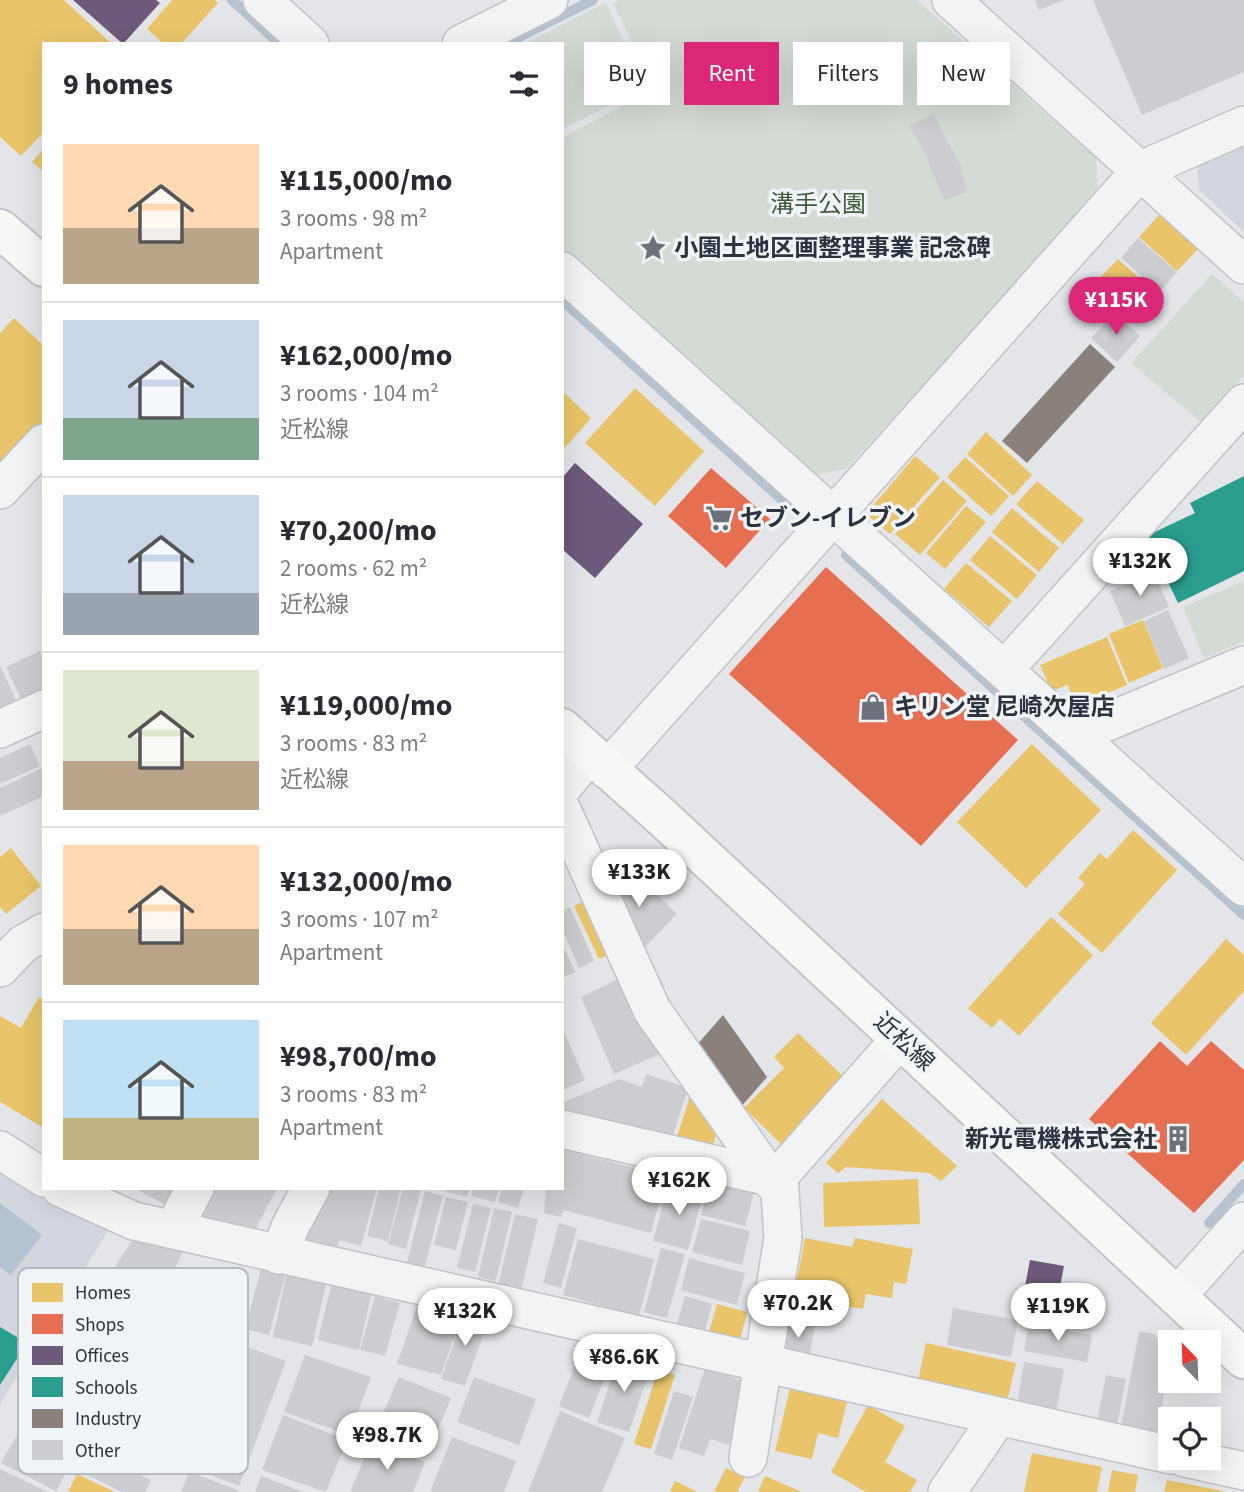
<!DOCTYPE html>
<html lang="en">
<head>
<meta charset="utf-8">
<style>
  body { margin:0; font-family:"Source Sans 3","Noto Sans JP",sans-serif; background:#f7f7f7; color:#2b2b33; height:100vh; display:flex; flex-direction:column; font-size:26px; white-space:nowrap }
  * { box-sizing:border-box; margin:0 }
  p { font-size:23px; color:#7c7c81 }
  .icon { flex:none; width:38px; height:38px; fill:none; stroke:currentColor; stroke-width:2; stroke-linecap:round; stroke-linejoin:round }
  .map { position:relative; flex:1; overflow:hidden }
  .side { position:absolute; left:42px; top:42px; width:522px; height:1148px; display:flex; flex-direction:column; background:#fff; border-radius:0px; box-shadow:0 7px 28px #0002 }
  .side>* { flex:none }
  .guide { position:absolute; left:584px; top:42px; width:553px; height:63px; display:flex; gap:14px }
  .needle { width:46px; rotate:337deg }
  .tools { position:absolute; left:1158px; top:1330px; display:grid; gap:14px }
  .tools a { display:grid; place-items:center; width:63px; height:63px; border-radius:0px; background:#fff; box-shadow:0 7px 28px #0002; font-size:35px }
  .price { position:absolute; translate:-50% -60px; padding:0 16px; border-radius:24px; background:#fff; color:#222; font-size:23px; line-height:46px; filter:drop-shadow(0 2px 4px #0008) }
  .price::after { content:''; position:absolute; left:50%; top:42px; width:21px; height:16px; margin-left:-10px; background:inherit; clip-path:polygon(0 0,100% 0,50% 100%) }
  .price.current { background:#db2777; color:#fff }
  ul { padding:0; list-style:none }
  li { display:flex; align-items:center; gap:21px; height:175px; padding:0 21px }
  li+li { border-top:2px solid #e1e1e2 }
  li span { display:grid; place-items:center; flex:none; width:196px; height:140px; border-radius:0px; color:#555 }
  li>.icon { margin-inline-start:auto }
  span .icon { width:84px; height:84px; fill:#fffc; stroke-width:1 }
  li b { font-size:30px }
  h2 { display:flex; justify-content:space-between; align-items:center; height:84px; padding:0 21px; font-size:30px }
  .chip { padding:0 24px; border-radius:0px; background:#fff; box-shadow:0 7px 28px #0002; font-size:24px; line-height:63px }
  .chip.current { background:#db2777; color:#fff }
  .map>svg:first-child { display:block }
  .built { fill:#d2d5db }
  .green { fill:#d4dbd4 }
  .water { fill:#b5c2d0 }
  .homes { fill:#e9c46a }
  .shops { fill:#e76f51 }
  .offices { fill:#6d597a }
  .schools { fill:#2a9d8f }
  .industry { fill:#8a817c }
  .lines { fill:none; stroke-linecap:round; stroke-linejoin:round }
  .stream { stroke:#b5c2d0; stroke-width:10 }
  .building { fill:#cccdd0 }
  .street-casing { stroke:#c2c3c6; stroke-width:40 }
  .secondary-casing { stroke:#c2c3c6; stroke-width:42 }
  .street { stroke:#f2f3f5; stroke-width:37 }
  .secondary { stroke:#f6f7f7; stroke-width:38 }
  .labels { text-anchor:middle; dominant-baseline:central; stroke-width:7; stroke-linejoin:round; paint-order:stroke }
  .park-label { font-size:24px; fill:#415a3a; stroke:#f1f4f7 }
  .poi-label { font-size:24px; font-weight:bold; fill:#2c333f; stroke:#f1f4f7; text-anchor:start }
  .street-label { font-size:24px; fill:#2c333f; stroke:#f1f4f7 }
  .key { fill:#f1f4f7; stroke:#b6bac0; stroke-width:2 }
  .key-label { font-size:19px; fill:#2c333f }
</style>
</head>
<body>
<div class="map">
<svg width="1244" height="1492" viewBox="0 0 1244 1492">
  <rect width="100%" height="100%" fill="#e3e5e8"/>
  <path class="built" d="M1244,143V232L1199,190L1197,164Z
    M0,1163L111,1226L0,1404Z"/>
  <path class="green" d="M619,0H917L1096,158L1098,193L846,469L807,477L562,255V138L655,89L613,3Z
    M606,3L645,86L562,130V44H524Z
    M1212,274L1244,302V375L1202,423L1131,363Z
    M1244,581V641L1204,658L1183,607Z"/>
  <path class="water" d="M0,1203L42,1235L11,1275L0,1267Z"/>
  <path class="homes" d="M0,0H64L112,44H44V132L21,156L0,137Z
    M172,0H215L218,3L181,44H164L147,29Z
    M44,148V172L32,162Z
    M1160,214L1198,249L1177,271L1139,237Z
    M1118,259L1160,296L1143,315L1100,278Z
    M14,318L44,346V426L0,466V333Z
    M635,388L704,451L655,506L585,443Z
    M562,391L591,418L562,451Z
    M986,432L1032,475L1013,496L967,454Z
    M915,456L940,477L890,534L866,514Z
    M965,457L1009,496L991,516L947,477Z
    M943,480L967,501L920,555L895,534Z
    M1037,481L1084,520L1063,544L1016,504Z
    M966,506L986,522L945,569L926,553Z
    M1012,508L1059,548L1039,572L992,532Z
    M990,536L1037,575L1017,599L970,560Z
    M966,563L1012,601L989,627L944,589Z
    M1143,620L1163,668L1129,683L1109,634Z
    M1107,637L1127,685L1075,706L1068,685L1051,691L1040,665Z
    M1032,744L1101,810L1026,888L957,822Z
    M1133,830L1177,870L1102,953L1058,914L1085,884L1078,878L1100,853L1107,859Z
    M11,848L41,886L6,914L0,907V857Z
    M589,899L614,952L599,959L574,906Z
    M1051,917L1093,955L1019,1036L1000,1019L992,1028L968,1008Z
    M1226,939L1244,955V991L1186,1055L1151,1023Z
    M39,997L44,1000V1128L0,1102V1016L21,1028Z
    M798,1033L850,1083L785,1148L744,1108L784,1068L774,1057Z
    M690,1096L711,1103L720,1122L711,1151L676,1140Z
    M882,1099L957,1166L941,1181L929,1173L846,1167L838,1173L826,1163Z
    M918,1179L920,1224L824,1227L823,1183Z
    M805,1238L852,1247L855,1238L913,1249L906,1284L894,1282L892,1298L866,1294L863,1309L834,1304L830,1324L790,1316Z
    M717,1304L747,1312L739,1344L708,1336Z
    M926,1343L1016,1363L1006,1406L917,1386Z
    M658,1370L675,1375L651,1449L634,1444Z
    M791,1384L848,1398L838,1438L818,1433L812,1459L775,1451Z
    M868,1405L905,1426L885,1462L917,1480L910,1492H866L831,1472Z
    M1032,1453L1102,1467L1097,1492H1024Z
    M726,1468L745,1477L737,1492H714Z
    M1112,1470L1138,1475L1135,1492H1108Z
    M77,1474L115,1492H68Z
    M765,1476L802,1492H758Z
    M1167,1480L1223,1491V1492H1164Z
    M675,1481L698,1492H670Z"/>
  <path class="shops" d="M711,468L770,519L726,568L668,516Z
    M826,567L1018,740L921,846L729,674Z
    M1160,1041L1187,1066L1211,1041L1244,1070V1160L1194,1213L1089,1119Z"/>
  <path class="offices" d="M73,0H156L160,3L123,44Z
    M575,463L643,524L595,578L562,549V478Z
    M1030,1260L1064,1266L1054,1319L1020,1313Z"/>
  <path class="schools" d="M1244,476V571L1178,603L1146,536L1195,513L1190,503Z
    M0,1327L27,1343L0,1385Z"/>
  <path class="industry" d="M1090,344L1115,367L1027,463L1002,441Z
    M723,1015L767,1077L740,1108L696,1046Z"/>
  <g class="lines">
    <path class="stream" d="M232,0L280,44
      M505,44L593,0
      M562,300L790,507
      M846,555L1244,915
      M1209,1223L1244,1184"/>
  </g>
  <path class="building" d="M1035,0H1064L1039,10Z
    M1093,0H1244V72L1142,115Z
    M878,68L889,76L877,91L866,82Z
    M933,114L960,164L967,192L944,200L923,149L909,126Z
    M1138,238L1177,272L1160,292L1121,258Z
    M1115,313L1140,336L1117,362L1091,338Z
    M1152,568L1169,607L1125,626L1110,591L1130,583L1128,578Z
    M1168,610L1189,658L1164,669L1144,621Z
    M40,651L44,661V697L24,706L6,667Z
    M0,665L20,709L0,717Z
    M30,744L40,766L0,784V758Z
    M44,767V796L0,816V788Z
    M629,868L677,914L639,953L605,892Z
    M570,907L594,961L579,968L562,928V911Z
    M562,943L575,972L562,978Z
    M629,974L665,1052L614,1074L581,997Z
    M562,1027L585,1080L564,1090L562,1085Z
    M646,1074L688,1088L671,1142L565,1112L564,1102L619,1079L642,1087Z
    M562,1138L580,1142L577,1153L666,1176L651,1233L563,1210L561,1217L544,1213L546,1188H562Z
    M711,1179L755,1190L745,1226L701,1215Z
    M669,1183L704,1192L688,1250L653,1241Z
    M134,1188H187L175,1210Z
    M206,1188H277L253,1234L191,1216Z
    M329,1188L353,1190V1188H377L361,1246L339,1240L336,1252L302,1243Z
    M379,1188H401L388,1241L367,1236Z
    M403,1188L421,1189L406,1249L388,1244Z
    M445,1188H470L467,1197L444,1191Z
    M473,1188H499L495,1202L471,1196Z
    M502,1188H524L518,1208L498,1202Z
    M425,1191L443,1196L424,1270L406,1266Z
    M446,1197L468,1202L456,1250L434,1245Z
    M473,1204L491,1208L475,1272L457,1268Z
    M494,1208L512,1212L496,1281L478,1277Z
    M515,1214L538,1219L521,1291L498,1285Z
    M701,1219L750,1231L742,1265L692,1252Z
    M559,1223L577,1228L561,1288L543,1283Z
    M137,1233L185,1248L158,1302L109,1276Z
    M578,1239L654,1259L639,1316L563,1295Z
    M661,1248L685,1254L667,1318L644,1312Z
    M689,1258L745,1273L737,1305L681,1290Z
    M263,1262L287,1269L269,1335L245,1329Z
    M287,1271L327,1280L312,1346L273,1337Z
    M332,1282L372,1291L359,1350L318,1340Z
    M98,1290L146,1313L98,1414L56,1491L1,1463L62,1357L72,1362L85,1340L74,1335Z
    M375,1296L400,1303L385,1356L360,1350Z
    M685,1296L712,1304L704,1335L676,1327Z
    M419,1301L462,1314L441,1375L397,1364Z
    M953,1308L1018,1320L1011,1357L947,1345Z
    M465,1311L489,1318L465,1386L441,1379Z
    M788,1321L815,1326L809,1358L782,1354Z
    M1029,1323L1092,1335L1087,1362L1024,1351Z
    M1139,1331L1155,1334L1170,1361L1156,1439L1120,1432Z
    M585,1340L615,1352L589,1418L559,1406Z
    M241,1345L286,1361L239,1486L192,1468Z
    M305,1355L371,1377L349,1435L284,1412Z
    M619,1355L651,1365L629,1432L597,1422Z
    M1024,1362L1064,1369L1056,1412L1017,1405Z
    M705,1368L749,1383L729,1445L710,1439L704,1456L679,1448Z
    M1106,1375L1126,1379L1116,1431L1096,1427Z
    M399,1377L451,1398L429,1451L376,1429Z
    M474,1377L536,1399L519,1445L457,1422Z
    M674,1391L693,1397L672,1460L654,1454Z
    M560,1411L625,1438L602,1492H528Z
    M283,1415L347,1440L326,1492L262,1470Z
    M114,1419L159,1442L142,1476L151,1480L145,1492H122L87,1475Z
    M452,1437L516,1461L504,1492H430Z
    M371,1442L425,1462L413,1492H350Z
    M0,1469L48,1492H0Z
    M189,1472L238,1490V1492H181Z
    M261,1476L303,1492H255Z"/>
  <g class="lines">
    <defs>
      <path id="street" d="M262,0L310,44
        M951,0L1244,265
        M461,44L549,0
        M562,271L1244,887
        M0,490L44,443
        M1004,670L1244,403
        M0,729L44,709
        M1076,735L1244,665
        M607,770L1141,170L1244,125
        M562,788L590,754
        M562,810L652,1010L780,1192
        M0,968L23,944L44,932
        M562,1129L769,1177
        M0,1150L44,1178
        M61,1188L134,1221L1171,1455
        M173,1230L195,1188
        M279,1255L291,1225L311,1188
        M1177,1296L1244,1221
        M748,1458L783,1238L779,1176L900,1039
        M1185,1458L1244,1471
        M947,1492L999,1416"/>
      <path id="secondary" d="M0,229L44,267
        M562,728L664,819L1244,1359"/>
    </defs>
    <use href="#street" class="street-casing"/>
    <use href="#secondary" class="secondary-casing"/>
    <use href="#street" class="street"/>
    <use href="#secondary" class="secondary"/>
  </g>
  <defs>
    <symbol id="sight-bare" viewBox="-9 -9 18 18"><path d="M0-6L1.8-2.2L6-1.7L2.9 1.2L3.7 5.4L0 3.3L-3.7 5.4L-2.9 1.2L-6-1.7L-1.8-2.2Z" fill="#6c717a" stroke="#f1f4f7" stroke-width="2.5" paint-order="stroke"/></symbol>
    <symbol id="supermarket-bare" viewBox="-9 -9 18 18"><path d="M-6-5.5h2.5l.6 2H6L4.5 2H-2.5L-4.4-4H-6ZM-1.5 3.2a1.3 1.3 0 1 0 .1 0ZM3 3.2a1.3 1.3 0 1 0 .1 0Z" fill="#6c717a" stroke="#f1f4f7" stroke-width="2.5" paint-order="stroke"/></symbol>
    <symbol id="shop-bare" viewBox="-9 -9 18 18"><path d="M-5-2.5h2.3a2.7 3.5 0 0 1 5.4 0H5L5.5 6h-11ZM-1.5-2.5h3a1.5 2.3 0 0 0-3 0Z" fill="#6c717a" stroke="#f1f4f7" stroke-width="2.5" paint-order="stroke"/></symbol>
    <symbol id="building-bare" viewBox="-9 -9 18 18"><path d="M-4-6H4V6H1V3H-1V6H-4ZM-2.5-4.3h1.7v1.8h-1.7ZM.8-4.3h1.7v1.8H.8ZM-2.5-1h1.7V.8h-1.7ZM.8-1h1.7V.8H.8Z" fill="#6c717a" stroke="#f1f4f7" stroke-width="2.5" paint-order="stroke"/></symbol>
  </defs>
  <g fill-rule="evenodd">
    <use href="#sight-bare" x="634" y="229" width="38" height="38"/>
    <use href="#supermarket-bare" x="700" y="499" width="38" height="38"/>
    <use href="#shop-bare" x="854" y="688" width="38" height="38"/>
    <use href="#building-bare" x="1159" y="1120" width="38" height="38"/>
  </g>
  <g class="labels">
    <g class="park-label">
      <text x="818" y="204">溝手公園</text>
    </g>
    <g class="poi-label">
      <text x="674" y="248">小園土地区画整理事業 記念碑</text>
      <text x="740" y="518">セブン-イレブン</text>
      <text x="894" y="707">キリン堂 尼崎次屋店</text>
      <text x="1157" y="1139" text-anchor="end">新光電機株式会社</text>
    </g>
    <g class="street-label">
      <text transform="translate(904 1042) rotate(43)">近松線</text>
    </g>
  </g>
  <rect x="18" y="1268" width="230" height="206" rx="10" class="key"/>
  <rect x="32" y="1283" width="31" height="19" fill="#e9c46a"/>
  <rect x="32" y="1314" width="31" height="20" fill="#e76f51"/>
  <rect x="32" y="1346" width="31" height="19" fill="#6d597a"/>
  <rect x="32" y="1377" width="31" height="20" fill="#2a9d8f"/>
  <rect x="32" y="1409" width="31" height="19" fill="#8a817c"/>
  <rect x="32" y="1440" width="31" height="20" fill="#cccdd0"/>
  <g class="key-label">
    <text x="75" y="1299">Homes</text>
    <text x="75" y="1331">Shops</text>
    <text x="75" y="1362">Offices</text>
    <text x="75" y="1394">Schools</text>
    <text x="75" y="1425">Industry</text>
    <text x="75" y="1457">Other</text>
  </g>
</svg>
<div class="tools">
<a><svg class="needle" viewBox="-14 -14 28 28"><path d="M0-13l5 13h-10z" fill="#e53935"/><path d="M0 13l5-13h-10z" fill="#7c7c81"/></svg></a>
<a><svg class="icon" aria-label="locate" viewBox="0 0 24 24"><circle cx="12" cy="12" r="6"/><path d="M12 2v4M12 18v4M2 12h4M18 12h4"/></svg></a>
</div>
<b class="price current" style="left:1116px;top:337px">¥115K</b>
<b class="price" style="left:1140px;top:598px">¥132K</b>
<b class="price" style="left:639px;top:909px">¥133K</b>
<b class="price" style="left:679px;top:1217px">¥162K</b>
<b class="price" style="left:798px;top:1340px">¥70.2K</b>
<b class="price" style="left:1058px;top:1343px">¥119K</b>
<b class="price" style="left:465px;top:1348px">¥132K</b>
<b class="price" style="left:624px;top:1394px">¥86.6K</b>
<b class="price" style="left:387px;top:1472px">¥98.7K</b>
<div class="guide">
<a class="chip">Buy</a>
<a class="chip current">Rent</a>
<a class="chip">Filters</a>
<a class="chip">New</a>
</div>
<section class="side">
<h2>9 homes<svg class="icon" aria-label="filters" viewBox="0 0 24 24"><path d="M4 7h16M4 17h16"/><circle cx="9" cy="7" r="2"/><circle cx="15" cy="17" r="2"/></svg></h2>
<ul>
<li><span style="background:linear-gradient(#ffd9b3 60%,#b9a48a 0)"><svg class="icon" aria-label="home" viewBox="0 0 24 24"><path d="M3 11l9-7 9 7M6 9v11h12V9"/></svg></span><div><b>¥115,000/mo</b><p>3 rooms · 98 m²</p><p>Apartment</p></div></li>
<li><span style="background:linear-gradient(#c9d6e8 70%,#7fa58c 0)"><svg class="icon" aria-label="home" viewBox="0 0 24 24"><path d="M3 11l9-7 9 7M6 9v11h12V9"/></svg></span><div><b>¥162,000/mo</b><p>3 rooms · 104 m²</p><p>近松線</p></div></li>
<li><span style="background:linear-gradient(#c9d6e8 70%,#9aa5b1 0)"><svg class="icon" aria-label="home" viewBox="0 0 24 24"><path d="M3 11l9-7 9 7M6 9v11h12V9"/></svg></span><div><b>¥70,200/mo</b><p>2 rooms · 62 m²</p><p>近松線</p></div></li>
<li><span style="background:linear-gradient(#dfe7d0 65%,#b9a48a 0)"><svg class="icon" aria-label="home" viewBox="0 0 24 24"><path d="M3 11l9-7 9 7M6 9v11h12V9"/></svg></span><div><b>¥119,000/mo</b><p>3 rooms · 83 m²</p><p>近松線</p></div></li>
<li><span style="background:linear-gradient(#ffd9b3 60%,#b9a48a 0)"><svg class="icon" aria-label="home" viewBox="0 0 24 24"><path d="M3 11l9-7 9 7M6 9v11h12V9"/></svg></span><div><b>¥132,000/mo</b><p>3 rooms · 107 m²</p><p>Apartment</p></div></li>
<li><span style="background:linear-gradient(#bfe0f5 70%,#c2b280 0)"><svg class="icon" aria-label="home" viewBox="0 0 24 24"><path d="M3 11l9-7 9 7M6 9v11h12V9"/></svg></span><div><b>¥98,700/mo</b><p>3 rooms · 83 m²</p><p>Apartment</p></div></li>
</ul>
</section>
</div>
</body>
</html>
